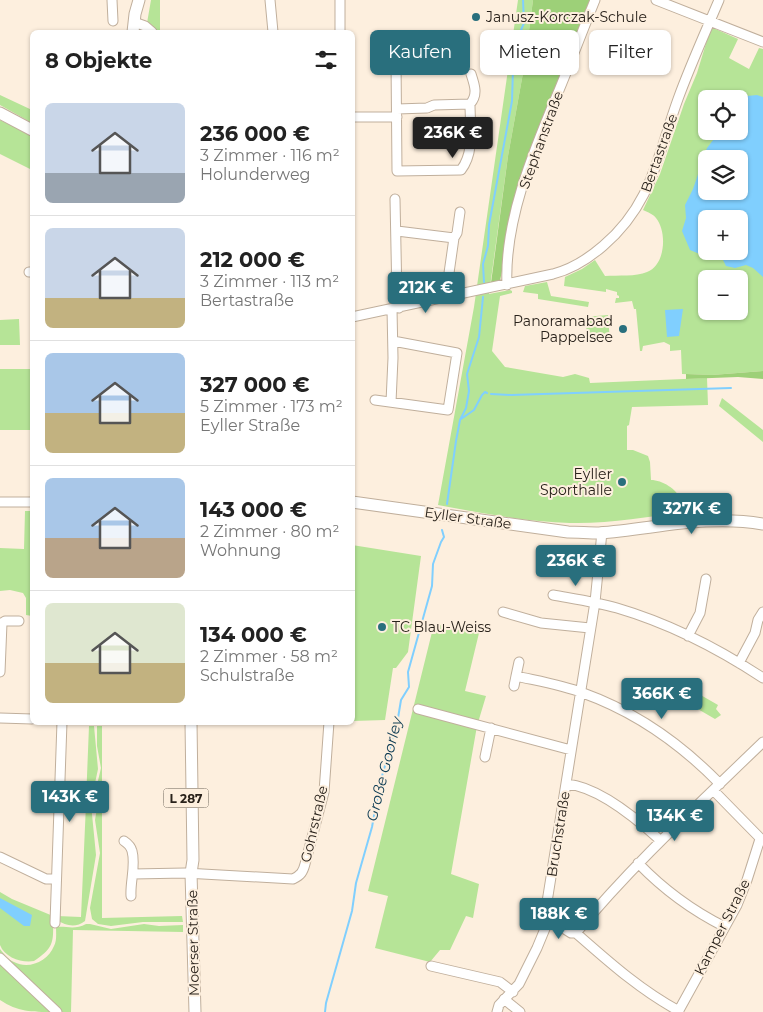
<!DOCTYPE html>
<html lang="de">
<head>
<meta charset="utf-8">
<style>
  body { margin:0; font-family:Montserrat,sans-serif; background:#f2f2f2; color:#222; height:100vh; display:flex; flex-direction:column; font-size:19px; white-space:nowrap }
  * { box-sizing:border-box; margin:0 }
  p { font-size:16px; color:#767676 }
  .icon { flex:none; width:28px; height:28px; fill:none; stroke:currentColor; stroke-width:2; stroke-linecap:round; stroke-linejoin:round }
  .map { position:relative; flex:1; overflow:hidden }
  .side { position:absolute; left:30px; top:30px; width:325px; height:695px; display:flex; flex-direction:column; background:#fff; border-radius:8px; box-shadow:0 1px 4px #0004 }
  .side>* { flex:none }
  .hud { position:absolute; left:370px; top:30px; width:318px; height:45px; display:flex; gap:10px }
  .controls { position:absolute; left:698px; top:90px; display:grid; gap:10px }
  .controls a { display:grid; place-items:center; width:50px; height:50px; border-radius:8px; background:#fff; box-shadow:0 1px 4px #0004; font-size:25px }
  .price { position:absolute; translate:-50% -42px; padding:0 11px; border-radius:5px; background:#296f7d; color:#fff; font-size:16px; line-height:32px; filter:drop-shadow(0 1px 2px #0008) }
  .price::after { content:''; position:absolute; left:50%; top:30px; width:15px; height:11px; margin-left:-8px; background:inherit; clip-path:polygon(0 0,100% 0,50% 100%) }
  .price.active { background:#222; color:#fff }
  ul { padding:0; list-style:none }
  li { display:flex; align-items:center; gap:15px; height:125px; padding:0 15px }
  li+li { border-top:1px solid #e0e0e0 }
  li span { display:grid; place-items:center; flex:none; width:140px; height:100px; border-radius:8px; color:#555 }
  li>.icon { margin-inline-start:auto }
  span .icon { width:60px; height:60px; fill:#fffc; stroke-width:1 }
  li b { font-size:21px }
  h2 { display:flex; justify-content:space-between; align-items:center; height:60px; padding:0 15px; font-size:21px }
  .tag { padding:0 18px; border-radius:8px; background:#fff; box-shadow:0 1px 4px #0004; font-size:18px; line-height:45px }
  .tag.active { background:#296f7d; color:#fff }
  .map>svg:first-child { display:block }
  .green { fill:#b6e497; fill-rule:evenodd }
  .forest { fill:#9dd078 }
  .water { fill:#80cffe; fill-rule:evenodd }
  .lines { fill:none; stroke-linecap:round; stroke-linejoin:round }
  .stream { stroke:#80cffe; stroke-width:2 }
  .minor-casing { stroke:#c0af9c; stroke-width:11 }
  .major-casing { stroke:#c0af9c; stroke-width:13 }
  .minor { stroke:#fff; stroke-width:9 }
  .major { stroke:#fff; stroke-width:11 }
  .poi-dot { fill:#296f7d; stroke:#fdefde; stroke-width:2 }
  .labels { text-anchor:middle; dominant-baseline:central; stroke-width:4; stroke-linejoin:round; paint-order:stroke }
  .shield { fill:#fdefde; stroke:#696056; stroke-width:1 }
  .shield-label { font-size:12px; font-weight:bold; fill:#29221b }
  .poi-label { font-size:14px; fill:#29221b; stroke:#fdefde; text-anchor:start }
  .street-label { font-size:14px; fill:#29221b; stroke:#fdefde }
  .water-label { font-size:15px; font-style:italic; fill:#0d3b53; stroke:#fdefde }
</style>
</head>
<body>
<div class="map">
<svg width="763" height="1012" viewBox="0 0 763 1012">
  <rect width="100%" height="100%" fill="#fdefde"/>
  <path class="green" d="M151,0H160V32H156L147,23Z
    M518,0H533L525,62L508,156L489,294L510,290L512,291V293L500,296L492,351L505,367L563,377L575,374L589,378L590,383L707,378L708,405L632,407L629,425L627,426V450H633L648,456L650,462L651,480C662,480 677,489 681,500C683,503 683,508 684,512C647,517 608,524 570,523C527,522 481,513 438,505L474,307Z
    M711,27L738,39L729,58L749,69L759,48L763,49V371L712,375L682,374L681,350L670,351V345L664,342L643,346L642,351H640L636,309H634L632,301L615,303L616,298H619V296L617,295V292L606,289V292L564,286L565,277L582,269L595,260L605,276C618,275 636,277 647,272C666,265 667,231 656,218C653,214 647,212 643,210L660,174L684,104L697,73ZM706,99H739V131H706ZM706,159H739V191H706ZM706,219H739V251H706ZM706,279H739V285L743,286L741,297L742,298L741,304H739V311H706Z
    M0,95L32,110V123L0,105Z
    M0,120L32,135V170L0,154Z
    M547,282L551,296L589,302L588,307L538,299V294L523,292L525,286Z
    M608,315L610,342H608L607,338L585,335L588,321L583,320L584,317Z
    M19,319L20,345H0V320Z
    M0,369H32V430H0Z
    M722,398L763,430V442L719,406Z
    M25,511H32V616L26,615V598L23,593L10,590L0,591V548L24,549Z
    M352,545L421,556L408,652L396,668H393L385,720L353,721Z
    M434,624L479,633L465,691L486,696L477,726L451,874L479,884L473,918L466,916L450,950H440L430,962L375,948L388,896L368,891Z
    M671,678L718,705L716,709L721,715L715,719L665,690Z
    M89,726H94L98,769L91,802L86,801Z
    M97,726H102V918L182,916L183,922H143L111,926L98,924L92,919L90,908L100,853L95,820L98,802L96,789L101,768L97,746Z
    M86,804H91L96,855L85,921C76,928 66,926 57,920V916L81,917Z
    M0,892L12,899L53,916C53,940 56,947 34,961C22,963 5,958 0,945C0,936 0,903 0,892Z
    M86,924H90L111,929L144,924L159,926L183,925V932L73,930L71,1012H62L0,956V949C4,954 8,960 14,962C29,970 48,961 54,946C57,941 56,933 56,927C67,926 75,930 86,924Z
    M0,961L54,1012C31,1012 18,1012 0,1000Z"/>
  <path class="forest" d="M533,0H590L527,161L513,214L500,281L491,283L508,156L525,62Z
    M763,371V379L738,377L686,379V374L712,375Z"/>
  <path class="water" d="M757,95L763,97V277L753,268L746,265L735,268L726,266L722,258L714,260L690,250L682,231L686,218L685,205L693,189L707,148L720,131H739V103L747,96ZM706,159H739V191H706ZM706,219H739V251H706Z
    M683,309L679,336L667,337L665,310Z
    M0,898L32,915L30,926H24L0,908Z"/>
  <g class="lines">
    <path class="stream" d="M484,282L483,264L488,246L489,225L512,101L513,69L517,60L518,37L524,23L523,0
      M491,394L511,395L731,388
      M461,419L474,410L482,395L485,392L487,393
      M447,504L456,441L460,420L466,408L469,391L467,374L479,337L483,297
      M325,1012L326,1003L352,911L356,883L372,827L380,783L397,724L401,700L409,687L408,672L432,586L433,564L441,542L444,537L442,530"/>
    <defs>
      <path id="minor" d="M112,0L113,21
        M270,0L273,32
        M340,0V32
        M656,0L763,42
        M134,22L145,26L152,32
        M401,45L396,60L397,171L461,170C475,152 470,126 470,104
        M397,109L427,108L434,105L470,104C478,95 475,86 471,74
        M352,117H397
        M395,199L397,298L399,308
        M397,231L454,238
        M29,272H32
        M507,285C504,222 533,152 557,95C570,64 582,32 595,0
        M449,297L447,287L454,238L457,233L460,212
        M352,317L553,274C572,269 588,259 603,246C652,204 657,157 678,99C690,66 705,33 719,0
        M375,400L448,410L457,353L393,341
        M391,402L393,358L392,309
        M0,502H32
        M553,595C575,599 596,602 617,608C668,623 719,649 763,678
        M503,612L541,623L590,628
        M0,623H2L0,672
        M2,623L5,621H19
        M688,636L700,613L706,579
        M519,662L516,676C538,681 562,685 583,693C636,712 681,744 720,784
        M739,663L755,633L758,620L763,612
        M514,686L516,676
        M418,709L571,750
        M0,718L32,719
        M485,757L491,728
        M567,784C599,787 637,819 660,840
        M713,790L763,841
        M124,841C127,843 131,847 132,851C136,865 130,882 131,896
        M0,857L46,879H56
        M638,863C664,890 691,910 725,927
        M133,874L185,873L293,879C301,875 303,872 305,864L324,792L329,722
        M549,919L571,933H576
        M55,923L62,722
        M576,933C633,864 699,804 763,742
        M576,933C608,961 640,990 679,1011
        M0,958L57,1012
        M431,966L500,982L513,992
        M504,999L520,1012
        M497,1012L499,1005L519,984L537,948L549,919L547,902L595,602L602,532
        M678,1012L737,905L747,880L760,839"/>
      <path id="major" d="M133,32L135,14L139,0
        M0,113L32,130
        M352,502L568,532C578,532 589,533 599,533C654,529 707,514 763,524
        M191,722L193,860L191,873L195,1012"/>
    </defs>
    <use href="#minor" class="minor-casing"/>
    <use href="#major" class="major-casing"/>
    <use href="#minor" class="minor"/>
    <use href="#major" class="major"/>
  </g>
  <g class="poi-dot">
    <circle cx="476" cy="17" r="5"/>
    <circle cx="623" cy="329" r="5"/>
    <circle cx="622" cy="482" r="5"/>
    <circle cx="382" cy="627" r="5"/>
  </g>
  <g class="labels">
    <rect class="shield" x="163.5" y="788.5" width="45" height="19" rx="4"/>
    <g class="shield-label">
      <text x="186" y="798">L 287</text>
    </g>
    <g class="poi-label">
      <text x="486" y="17">Janusz-Korczak-Schule</text>
      <text x="613" y="321" text-anchor="end">Panoramabad<tspan x="613" dy="16">Pappelsee</tspan></text>
      <text x="612" y="474" text-anchor="end">Eyller<tspan x="612" dy="16">Sporthalle</tspan></text>
      <text x="392" y="627">TC Blau-Weiss</text>
    </g>
    <g class="street-label">
      <text transform="translate(541 140) rotate(-70)">Stephanstraße</text>
      <text transform="translate(659 153) rotate(-70)">Bertastraße</text>
      <text transform="translate(468 518) rotate(8)">Eyller Straße</text>
      <text transform="translate(314 824) rotate(-77)">Gohrstraße</text>
      <text transform="translate(558 834) rotate(-81)">Bruchstraße</text>
      <text transform="translate(722 927) rotate(-63)">Kamper Straße</text>
      <text transform="translate(193 943) rotate(-91)">Moerser Straße</text>
    </g>
    <g class="water-label">
      <text transform="translate(384 769) rotate(-76)">Große Goorley</text>
    </g>
  </g>
</svg>
<div class="controls">
<a><svg class="icon" aria-label="locate" viewBox="0 0 24 24"><circle cx="12" cy="12" r="6"/><path d="M12 2v4M12 18v4M2 12h4M18 12h4"/></svg></a>
<a><svg class="icon" aria-label="layers" viewBox="0 0 24 24"><path d="M12 4l9 5-9 5-9-5zM3 14l9 5 9-5"/></svg></a>
<a>+</a>
<a>−</a>
</div>
<b class="price active" style="left:453px;top:159px">236K €</b>
<b class="price" style="left:426px;top:314px">212K €</b>
<b class="price" style="left:692px;top:535px">327K €</b>
<b class="price" style="left:576px;top:587px">236K €</b>
<b class="price" style="left:662px;top:720px">366K €</b>
<b class="price" style="left:70px;top:823px">143K €</b>
<b class="price" style="left:675px;top:842px">134K €</b>
<b class="price" style="left:559px;top:940px">188K €</b>
<div class="hud">
<a class="tag active">Kaufen</a>
<a class="tag">Mieten</a>
<a class="tag">Filter</a>
</div>
<section class="side">
<h2>8 Objekte<svg class="icon" aria-label="filters" viewBox="0 0 24 24"><path d="M4 7h16M4 17h16"/><circle cx="9" cy="7" r="2"/><circle cx="15" cy="17" r="2"/></svg></h2>
<ul>
<li><span style="background:linear-gradient(#c9d6e8 70%,#9aa5b1 0)"><svg class="icon" aria-label="home" viewBox="0 0 24 24"><path d="M3 11l9-7 9 7M6 9v11h12V9"/></svg></span><div><b>236 000 €</b><p>3 Zimmer · 116 m²</p><p>Holunderweg</p></div></li>
<li><span style="background:linear-gradient(#c9d6e8 70%,#c2b280 0)"><svg class="icon" aria-label="home" viewBox="0 0 24 24"><path d="M3 11l9-7 9 7M6 9v11h12V9"/></svg></span><div><b>212 000 €</b><p>3 Zimmer · 113 m²</p><p>Bertastraße</p></div></li>
<li><span style="background:linear-gradient(#a9c7e8 60%,#c2b280 0)"><svg class="icon" aria-label="home" viewBox="0 0 24 24"><path d="M3 11l9-7 9 7M6 9v11h12V9"/></svg></span><div><b>327 000 €</b><p>5 Zimmer · 173 m²</p><p>Eyller Straße</p></div></li>
<li><span style="background:linear-gradient(#a9c7e8 60%,#b9a48a 0)"><svg class="icon" aria-label="home" viewBox="0 0 24 24"><path d="M3 11l9-7 9 7M6 9v11h12V9"/></svg></span><div><b>143 000 €</b><p>2 Zimmer · 80 m²</p><p>Wohnung</p></div></li>
<li><span style="background:linear-gradient(#dfe7d0 60%,#c2b280 0)"><svg class="icon" aria-label="home" viewBox="0 0 24 24"><path d="M3 11l9-7 9 7M6 9v11h12V9"/></svg></span><div><b>134 000 €</b><p>2 Zimmer · 58 m²</p><p>Schulstraße</p></div></li>
</ul>
</section>
</div>
</body>
</html>
